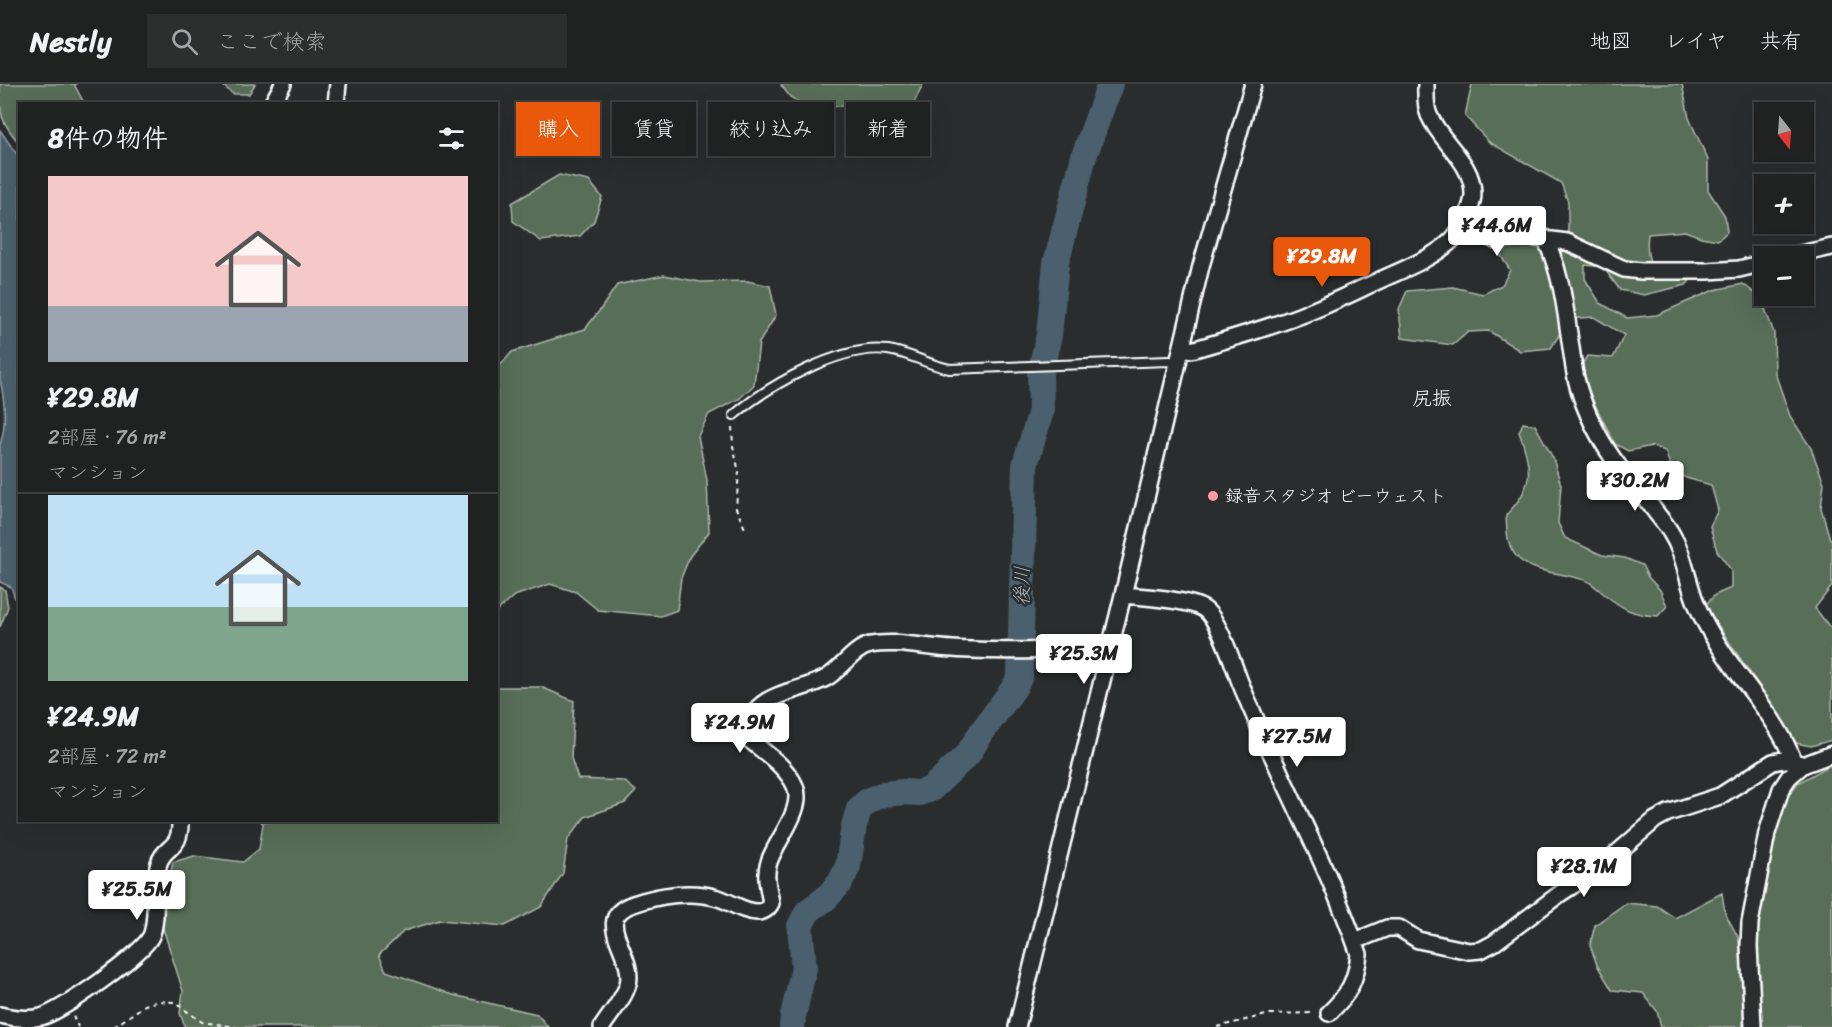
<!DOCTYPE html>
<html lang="ja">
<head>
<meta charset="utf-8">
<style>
  body { margin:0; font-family:Sriracha,"Klee One",sans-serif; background:#2d2f2f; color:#f1f3f6; height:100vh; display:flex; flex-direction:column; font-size:22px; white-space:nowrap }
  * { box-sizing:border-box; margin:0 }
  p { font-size:20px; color:#a2a4a5 }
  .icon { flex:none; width:33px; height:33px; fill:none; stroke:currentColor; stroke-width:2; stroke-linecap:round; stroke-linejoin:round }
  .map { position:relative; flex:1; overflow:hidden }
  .side { position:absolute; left:18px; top:18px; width:480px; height:720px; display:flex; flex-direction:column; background:#202222; border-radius:0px; box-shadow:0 6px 24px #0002,0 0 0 2px #3d3f40 }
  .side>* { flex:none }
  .top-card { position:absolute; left:516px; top:18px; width:570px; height:54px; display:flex; gap:12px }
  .needle { width:39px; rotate:163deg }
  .controls { position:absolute; left:1754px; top:18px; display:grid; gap:12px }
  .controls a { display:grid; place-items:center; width:60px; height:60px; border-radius:0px; background:#202222; box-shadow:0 6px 24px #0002,0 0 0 2px #3d3f40; font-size:30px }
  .price { position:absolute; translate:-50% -51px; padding:0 14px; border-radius:6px; background:#fff; color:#222; font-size:20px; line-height:39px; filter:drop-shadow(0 2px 3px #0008) }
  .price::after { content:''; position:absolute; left:50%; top:36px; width:18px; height:14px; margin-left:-9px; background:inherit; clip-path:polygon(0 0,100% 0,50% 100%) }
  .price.selected { background:#ea580c; color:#fff }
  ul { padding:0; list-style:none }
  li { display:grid; align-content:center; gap:12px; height:318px; padding:0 30px }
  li+li { border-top:2px solid #3d3f40 }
  li span { display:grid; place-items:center; height:186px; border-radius:0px; color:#555 }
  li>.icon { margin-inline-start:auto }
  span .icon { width:108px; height:108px; fill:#fffc; stroke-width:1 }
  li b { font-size:26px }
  h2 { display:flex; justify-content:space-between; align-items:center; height:72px; padding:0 30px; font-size:26px }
  .chip { padding:0 21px; border-radius:0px; background:#202222; box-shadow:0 6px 24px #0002,0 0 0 2px #3d3f40; font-size:21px; line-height:54px }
  .chip.selected { background:#ea580c; color:#fff }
  header { display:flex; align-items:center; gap:36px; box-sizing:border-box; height:84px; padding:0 30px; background:#202222; border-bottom:2px solid #3d3f40 }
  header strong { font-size:28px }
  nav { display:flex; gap:33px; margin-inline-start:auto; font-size:21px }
  .search { width:420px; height:54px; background:#2d2f2f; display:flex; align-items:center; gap:15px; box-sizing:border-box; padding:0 21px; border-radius:0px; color:#a2a4a5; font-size:22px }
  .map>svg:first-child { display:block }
  .green { fill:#596e59; stroke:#acb6ac; stroke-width:1.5 }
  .water { fill:#4b606e; stroke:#93a0a8; stroke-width:1.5 }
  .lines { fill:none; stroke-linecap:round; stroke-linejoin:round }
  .river { stroke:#4b606e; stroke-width:26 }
  .service-casing { stroke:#fff; stroke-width:12 }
  .minor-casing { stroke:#fff; stroke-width:20 }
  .path { stroke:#fff; stroke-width:2; stroke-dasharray:4.5 4.5; stroke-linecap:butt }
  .service { stroke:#2a2d2e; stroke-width:8 }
  .minor { stroke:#2a2d2e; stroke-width:15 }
  .poi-dot { fill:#ff9aa2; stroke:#2a2d2e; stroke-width:2 }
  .labels { text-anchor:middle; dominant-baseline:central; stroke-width:5; stroke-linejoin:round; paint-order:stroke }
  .poi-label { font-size:18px; fill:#fff; stroke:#2a2d2e; text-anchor:start }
  .neighbourhood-label { font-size:20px; fill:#fff; stroke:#2a2d2e }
  .water-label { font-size:20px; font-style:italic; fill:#aeb7be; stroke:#2a2d2e }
</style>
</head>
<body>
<header>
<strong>Nestly</strong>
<div class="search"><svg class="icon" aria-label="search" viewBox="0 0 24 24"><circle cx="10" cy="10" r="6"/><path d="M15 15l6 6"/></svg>ここで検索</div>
<nav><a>地図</a><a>レイヤ</a><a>共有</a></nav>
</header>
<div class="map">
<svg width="1832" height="943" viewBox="0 0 1832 943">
  <rect width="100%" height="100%" fill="#2a2d2e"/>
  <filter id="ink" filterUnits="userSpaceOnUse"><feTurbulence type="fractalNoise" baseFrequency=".0167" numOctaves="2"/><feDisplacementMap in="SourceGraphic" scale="12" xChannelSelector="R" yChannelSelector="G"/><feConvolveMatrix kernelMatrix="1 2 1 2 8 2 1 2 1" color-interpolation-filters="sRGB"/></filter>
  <g filter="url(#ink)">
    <path class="green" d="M0,0H76L75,2L83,17L87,19L20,20L19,59C0,36 0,33 0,0Z
      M221,0H255L249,10H233Z
      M783,0H923L910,27L892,39L868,22H804L790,13L781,1Z
      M1472,0H1682L1689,34L1708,76V106L1725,132L1727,148L1718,156L1701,153L1685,147L1648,150C1646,166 1648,177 1656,190L1695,191L1686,201L1644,211L1620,206L1603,183L1585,181V195L1600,219L1627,234L1657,231L1714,206L1743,200L1761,214L1774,249L1775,289L1790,332L1811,364L1824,399L1821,424L1830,455L1832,456V502L1815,524L1832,546V656L1811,662L1796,659C1768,612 1734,568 1705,521L1715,511L1731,504V486L1717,467L1710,442L1718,426L1711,401L1686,394L1672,386L1665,367L1652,362L1628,367L1615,360L1578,287L1587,272L1613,274L1624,251L1594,233L1569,235L1551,264L1520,267L1489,247L1468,248L1453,261L1402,254L1399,225L1407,207L1453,203L1483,210L1502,201L1510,186L1499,169L1516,159L1539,162L1561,161L1568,150V118L1561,99L1489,58L1465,32Z
      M559,91L589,97L602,113L594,137L580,152L541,157L513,137L512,119Z
      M664,191L700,198L747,197L770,202L776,231L759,259L754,301L739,315L709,330L698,352L707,396L709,448L690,472L681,494L677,526L661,532L598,526L576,508L550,500L514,512L497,527V285L512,268L585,245L600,226L617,201Z
      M1523,339L1535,341L1553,374L1561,401L1558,439L1565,454L1602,471L1625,474L1642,481L1648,493L1660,506L1667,522L1658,532C1633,531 1623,525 1604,510C1599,506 1594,501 1589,498C1568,488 1536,491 1519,475C1506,463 1507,447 1506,431C1534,403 1533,385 1519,348Z
      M0,503L5,506L8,523L0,543Z
      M497,603H541L574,617L571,674L578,695L624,697L636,707L625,719L585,733L568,755L563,789L541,823L505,842L440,836L404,847L379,871L386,887L453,911L537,930L548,943H185L180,929L183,907L160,835L173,778L194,772L243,778L259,765L263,740L261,737L496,736Z
      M1832,680V943H1759L1756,844L1769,772L1785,716L1798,699Z
      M1722,809L1725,829L1738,853L1745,895L1743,943H1661L1657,927L1643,909L1612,906L1597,881L1590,861L1595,841L1626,819L1657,822L1675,834Z"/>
    <path class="water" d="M0,46L20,75L19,525L11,503L0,498V361C7,338 5,319 0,295Z"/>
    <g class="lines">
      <path class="river" d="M792,943L793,932L804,884L800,842L808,827L825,815L840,799L848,782L854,742L859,725L869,716L884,710L904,708L919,709L931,705L968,670L981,649L1014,604L1020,592L1025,381L1041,327L1040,289L1049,251L1056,179L1084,72L1110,0"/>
      <defs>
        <path id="service" d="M734,331C769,301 841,260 888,266C910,269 928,281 950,285L1169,277L1178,278"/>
        <path id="minor" d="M272,20L283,0
          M336,20L338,0
          M1464,139L1495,156L1521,152L1567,158L1624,185L1641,187H1707L1739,185L1764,179
          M1545,154C1564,195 1566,233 1573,277C1576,303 1586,328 1598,350C1612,377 1633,400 1652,423C1658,432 1666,440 1671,449C1682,466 1685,485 1691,504C1697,526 1709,547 1721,565C1744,601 1778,635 1793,676
          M1792,172L1832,163
          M1181,267L1195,265C1230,255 1265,245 1299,232C1326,222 1352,209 1378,197C1402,186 1434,174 1453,155C1462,145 1473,122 1473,110C1473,78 1441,59 1429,31C1425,22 1426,10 1426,0
          M1123,511C1143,513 1188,515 1204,525C1219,535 1233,580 1240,598C1277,690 1326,776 1359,870C1356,897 1349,910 1329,929
          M1355,857L1387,844H1399L1418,856L1469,867L1481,866L1494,859L1561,809L1601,783L1655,736L1668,729L1720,712L1773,678C1785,675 1792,675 1803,681
          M0,931C13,934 27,936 41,933C62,927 142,871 151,852C159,834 152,801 159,779C165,760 181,768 180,736
          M602,943C610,930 624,915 628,900C636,871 590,835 633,820C659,811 691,806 718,814C731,818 744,828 757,828C764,828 768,825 771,819C769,806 764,792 769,778C776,756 805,725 795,702C787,683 765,669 750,656C742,608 798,610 826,594C842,585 853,565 870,561C897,556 926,564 953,565C1005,569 1057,564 1109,569
          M1017,943L1123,511L1201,182L1253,0
          M1753,943L1749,862L1750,839L1767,749L1781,705L1789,693L1803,681L1832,670"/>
      </defs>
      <use href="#service" class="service-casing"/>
      <use href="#minor" class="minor-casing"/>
      <path class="path" d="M732,343L733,362L739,388L736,424L746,447
        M73,932L78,943
        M114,943L145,921L159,917L174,918L202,938L236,943
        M1217,943L1270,930L1314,929"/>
      <use href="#service" class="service"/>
      <use href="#minor" class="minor"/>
    </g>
  </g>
  <circle class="poi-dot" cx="1213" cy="412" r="6"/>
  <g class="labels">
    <g class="poi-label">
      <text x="1225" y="412">録音スタジオ ビーウェスト</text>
    </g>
    <g class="neighbourhood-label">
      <text x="1432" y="314">尻振</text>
    </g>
    <g class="water-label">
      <text transform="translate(1022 502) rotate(-89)">後川</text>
    </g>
  </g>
</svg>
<div class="controls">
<a><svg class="needle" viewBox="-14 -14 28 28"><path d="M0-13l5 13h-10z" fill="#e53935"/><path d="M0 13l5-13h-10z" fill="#a2a4a5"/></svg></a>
<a>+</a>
<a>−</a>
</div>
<b class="price" style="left:1497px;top:173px">¥44.6M</b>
<b class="price selected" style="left:1322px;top:204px">¥29.8M</b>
<b class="price" style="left:1635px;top:428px">¥30.2M</b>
<b class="price" style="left:1084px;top:601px">¥25.3M</b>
<b class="price" style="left:740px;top:670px">¥24.9M</b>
<b class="price" style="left:1297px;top:684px">¥27.5M</b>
<b class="price" style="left:1584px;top:814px">¥28.1M</b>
<b class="price" style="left:137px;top:837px">¥25.5M</b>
<div class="top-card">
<a class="chip selected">購入</a>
<a class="chip">賃貸</a>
<a class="chip">絞り込み</a>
<a class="chip">新着</a>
</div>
<section class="side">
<h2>8件の物件<svg class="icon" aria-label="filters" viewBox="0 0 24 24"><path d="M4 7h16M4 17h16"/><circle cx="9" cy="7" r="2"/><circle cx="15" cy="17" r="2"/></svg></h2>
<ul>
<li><span style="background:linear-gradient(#f6c9c9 70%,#9aa5b1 0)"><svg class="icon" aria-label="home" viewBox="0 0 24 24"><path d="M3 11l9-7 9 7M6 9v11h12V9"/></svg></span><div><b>¥29.8M</b><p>2部屋 · 76 m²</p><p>マンション</p></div></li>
<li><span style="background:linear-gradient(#bfe0f5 60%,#7fa58c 0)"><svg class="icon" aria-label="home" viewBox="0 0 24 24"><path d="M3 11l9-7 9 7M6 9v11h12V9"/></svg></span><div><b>¥24.9M</b><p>2部屋 · 72 m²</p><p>マンション</p></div></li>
</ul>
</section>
</div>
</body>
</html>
